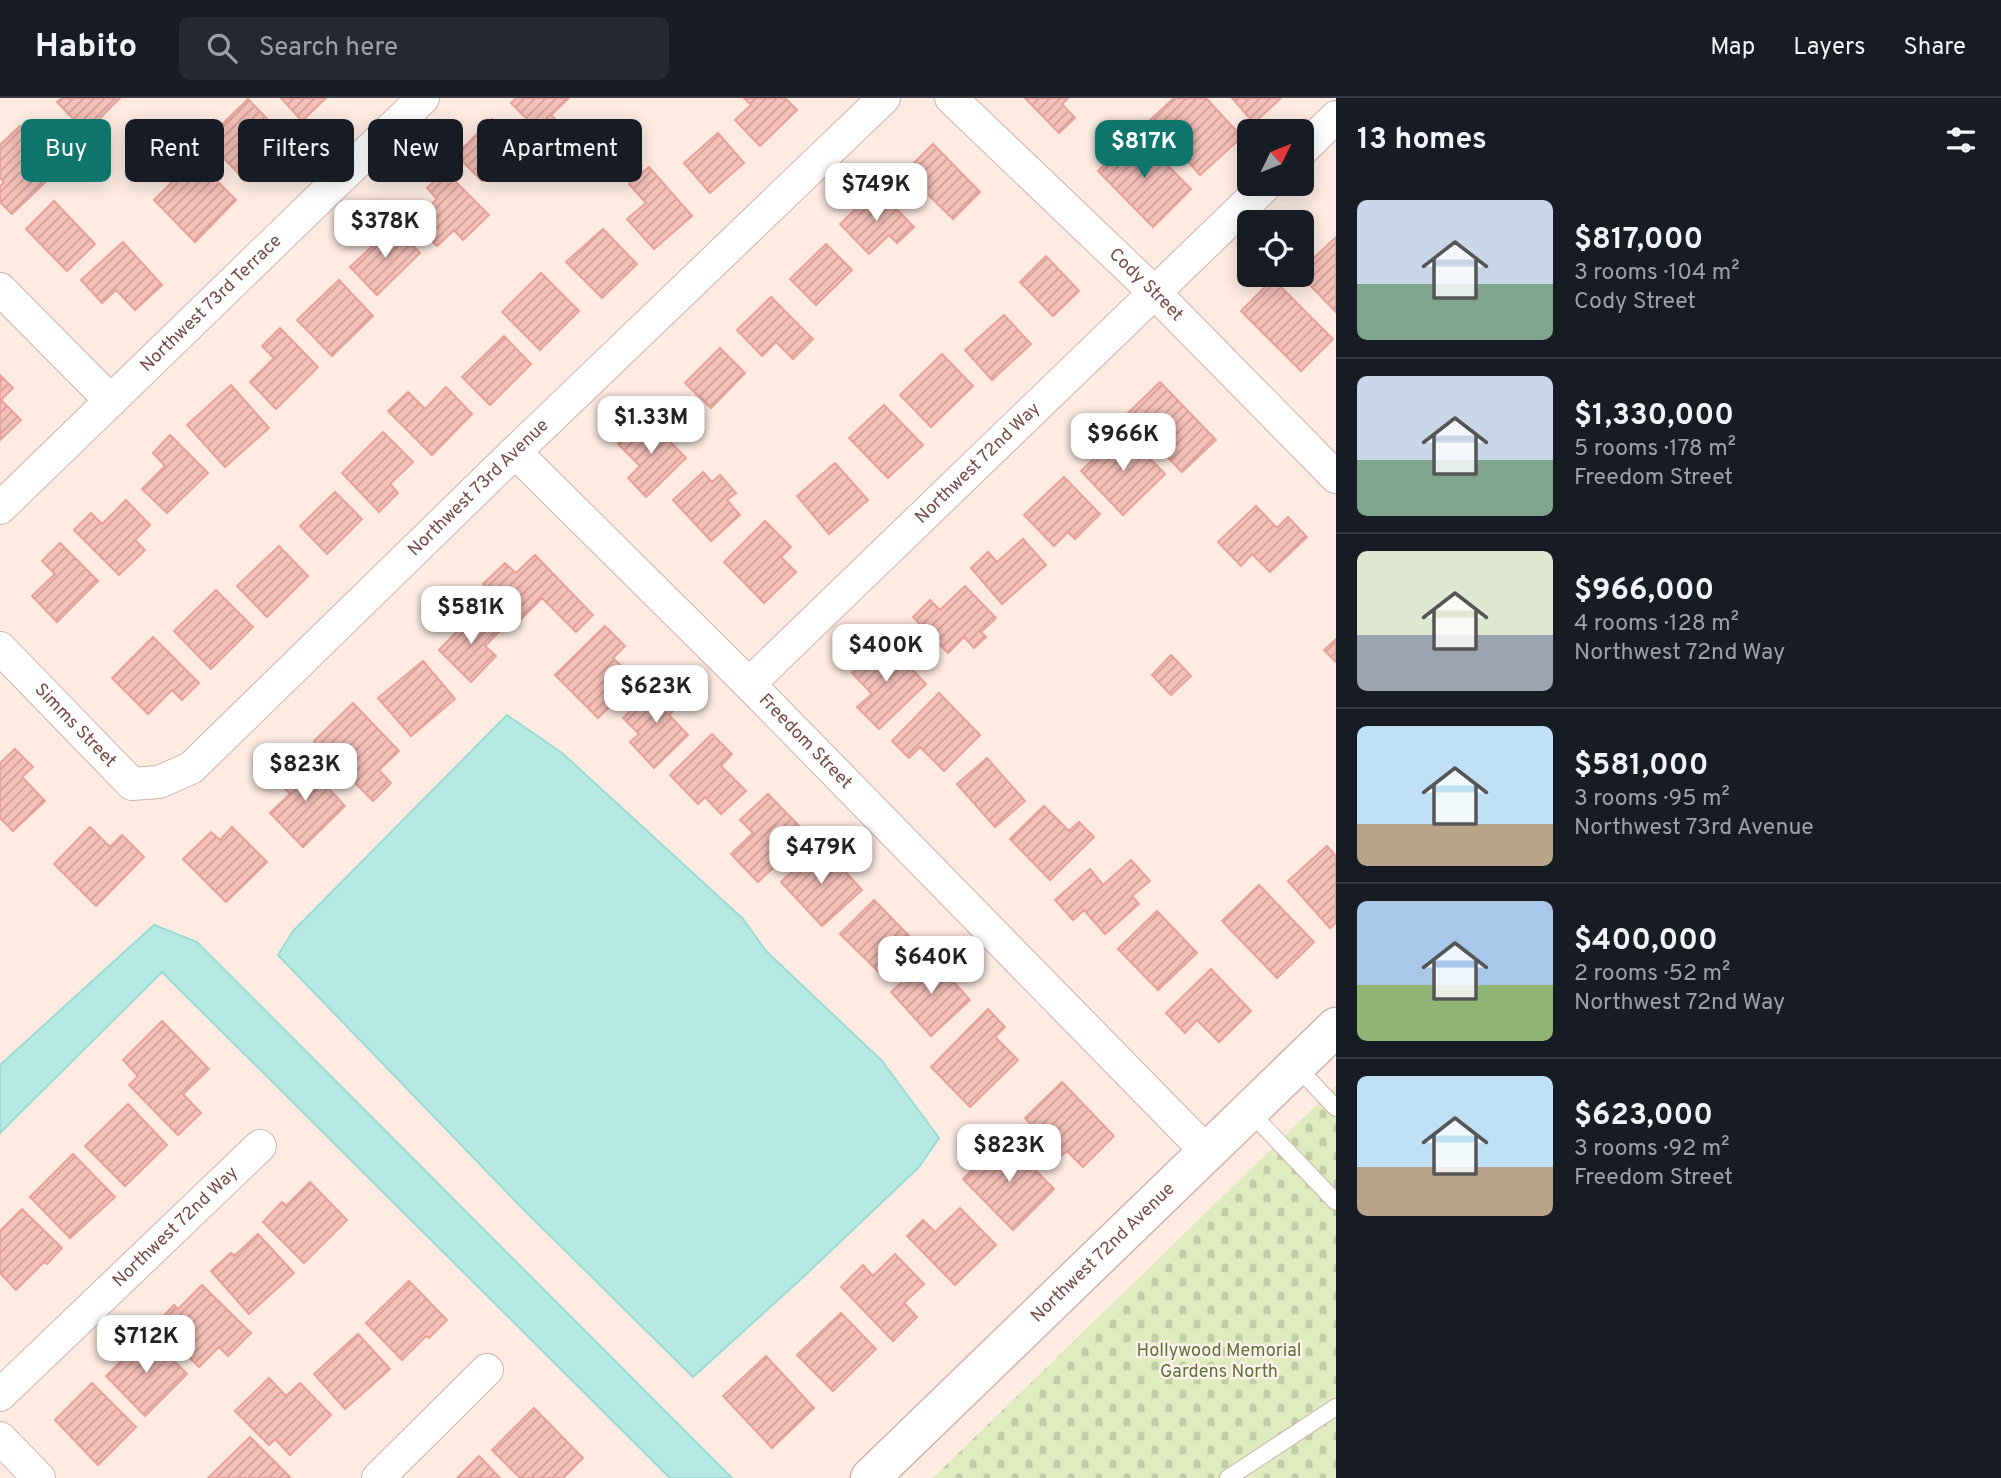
<!DOCTYPE html>
<html lang="en">
<head>
<meta charset="utf-8">
<style>
  body { margin:0; font-family:Overpass,sans-serif; background:#242831; color:#f1f3f6; height:100vh; display:flex; flex-direction:column; font-size:26px; white-space:nowrap }
  * { box-sizing:border-box; margin:0 }
  p { font-size:23px; color:#9ea1a6 }
  .icon { flex:none; width:38px; height:38px; fill:none; stroke:currentColor; stroke-width:2; stroke-linecap:round; stroke-linejoin:round }
  .map { position:relative; flex:1; overflow:hidden }
  .side { display:flex; flex-direction:column; background:#171b24; width:665px }
  .side>* { flex:none }
  .banner { position:absolute; left:21px; top:21px; width:665px; height:63px; display:flex; gap:14px }
  .needle { width:46px; rotate:47deg }
  .tools { position:absolute; left:1237px; top:21px; display:grid; gap:14px }
  .tools a { display:grid; place-items:center; width:77px; height:77px; border-radius:10px; background:#171b24; box-shadow:0 4px 18px #0003; font-size:35px }
  .price { position:absolute; translate:-50% -60px; padding:0 16px; border-radius:14px; background:#fff; color:#222; font-size:23px; line-height:46px; filter:drop-shadow(0 2px 4px #0008) }
  .price::after { content:''; position:absolute; left:50%; top:42px; width:21px; height:16px; margin-left:-10px; background:inherit; clip-path:polygon(0 0,100% 0,50% 100%) }
  .price.selected { background:#0f766e; color:#fff }
  ul { padding:0; list-style:none }
  li { display:flex; align-items:center; gap:21px; height:175px; padding:0 21px }
  li+li { border-top:2px solid #363941 }
  li span { display:grid; place-items:center; flex:none; width:196px; height:140px; border-radius:10px; color:#555 }
  li>.icon { margin-inline-start:auto }
  span .icon { width:84px; height:84px; fill:#fffc; stroke-width:1 }
  li b { font-size:30px }
  h2 { display:flex; justify-content:space-between; align-items:center; height:84px; padding:0 21px; font-size:30px }
  .chip { padding:0 24px; border-radius:10px; background:#171b24; box-shadow:0 4px 18px #0003; font-size:24px; line-height:63px }
  .chip.selected { background:#0f766e; color:#fff }
  header { display:flex; align-items:center; gap:42px; box-sizing:border-box; height:98px; padding:0 35px; background:#171b24; border-bottom:2px solid #363941 }
  header strong { font-size:33px }
  nav { display:flex; gap:38px; margin-inline-start:auto; font-size:24px }
  .search { width:490px; height:63px; background:#242831; display:flex; align-items:center; gap:18px; box-sizing:border-box; padding:0 24px; border-radius:10px; color:#9ea1a6; font-size:26px }
  main { display:flex; flex:1; min-height:0 }
  .map>svg:first-child { display:block }
  .cemetery { fill:url(#cemetery-stones) }
  .water { fill:#b6e9e3; stroke:#9bdbd5; stroke-width:2 }
  .building { fill:url(#building-hatch); stroke:#e9a197; stroke-width:2 }
  .lines { fill:none; stroke-linecap:round; stroke-linejoin:round }
  .service-casing { stroke:#d2b2ab; stroke-width:18 }
  .minor-casing { stroke:#d2b2ab; stroke-width:34 }
  .tertiary-casing { stroke:#d2b2ab; stroke-width:41 }
  .service { stroke:#fff; stroke-width:16 }
  .minor { stroke:#fff; stroke-width:32 }
  .tertiary { stroke:#fff; stroke-width:38 }
  .labels { text-anchor:middle; dominant-baseline:central; stroke-width:5; stroke-linejoin:round; paint-order:stroke }
  .street-label { font-size:18px; fill:#784b47; stroke:#fff2eb }
  .park-label { font-size:18px; fill:#597339; stroke:#fff2eb }
</style>
</head>
<body>
<header>
<strong>Habito</strong>
<div class="search"><svg class="icon" aria-label="search" viewBox="0 0 24 24"><circle cx="10" cy="10" r="6"/><path d="M15 15l6 6"/></svg>Search here</div>
<nav><a>Map</a><a>Layers</a><a>Share</a></nav>
</header>
<main>
<div class="map">
<svg width="1336" height="1380" viewBox="0 0 1336 1380">
  <defs>
    <pattern id="cemetery-stones" width="16" height="16" patternUnits="userSpaceOnUse" patternTransform="scale(1.75)"><rect width="16" height="16" fill="#deecc0"/><path d="M2 7V4a2 2 0 0 1 4 0v3zM10 15v-3a2 2 0 0 1 4 0v3z" fill="#c2cca6"/></pattern>
    <pattern id="building-hatch" width="6" height="6" patternUnits="userSpaceOnUse" patternTransform="scale(1.75)"><rect width="6" height="6" fill="#f5c0b8"/><path d="M-1 1l2-2M0 6l6-6M5 7l2-2" fill="none" stroke="#cb9e97"/></pattern>
  </defs>
  <rect width="100%" height="100%" fill="#feece3"/>
  <path class="cemetery" d="M1336,988V1380H933Z"/>
  <path class="water" d="M507,617L562,655L743,821L766,853L882,963L939,1040L919,1069L799,1183L693,1279L519,1107L278,857L293,833Z
    M154,827L197,844L732,1380H670L162,874L0,1035V967Z"/>
  <path class="building" d="M62,0H120L86,34L57,4Z
    M281,0H326L302,23Z
    M516,0H569L551,17L563,29L549,43L511,5Z
    M744,0H785L797,12L760,48L735,22L751,7Z
    M1025,0H1068L1062,6L1075,20L1059,35Z
    M1174,0H1206L1242,39L1200,77L1150,22Z
    M1232,0H1281L1254,25Z
    M248,1L294,49L272,70L262,59L242,79L206,42Z
    M492,21L529,57L507,79L497,68L482,83L456,57Z
    M20,28L60,70L12,116L0,104V88L4,84L0,80V47Z
    M718,35L744,65L710,95L684,65Z
    M1136,35L1191,91L1153,129L1098,73Z
    M933,46L980,94L953,121L905,74Z
    M187,69L200,82L208,74L236,102L195,144L154,102Z
    M649,69L692,118L654,151L627,121L646,105L629,86Z
    M445,73L489,117L463,142L454,132L437,148L413,124L437,101L427,90Z
    M877,91L914,129L897,145L889,137L869,156L840,126Z
    M54,103L95,146L67,173L26,131Z
    M394,128L420,155L377,197L350,169Z
    M603,131L637,166L602,200L566,164Z
    M1336,139V214L1300,177H1302V171Z
    M123,144L162,187L135,212L116,192L102,205L81,182Z
    M826,146L852,172L816,207L790,181Z
    M1046,158L1079,193L1053,218L1020,184Z
    M541,175L579,213L540,252L502,214Z
    M1273,181L1333,241L1301,273L1241,213Z
    M339,182L373,218L332,258L297,222Z
    M771,199L813,241L793,261L776,244L762,258L737,232Z
    M1004,217L1031,246L992,282L965,252Z
    M280,230L318,269L276,311L250,284L274,260L262,248Z
    M504,238L531,266L490,307L462,279Z
    M720,250L745,275L711,310L685,285Z
    M942,256L973,288L931,329L900,297Z
    M0,277L13,290L1,302L21,322L0,342Z
    M1160,284L1216,342L1182,374L1126,317Z
    M231,287L269,330L225,369L187,327Z
    M446,289L472,316L432,357L388,313L408,294L425,311Z
    M884,307L923,347L888,380L849,340Z
    M646,319L686,360L646,399L628,380L640,368L618,346Z
    M1123,333L1165,376L1123,417L1081,373Z
    M383,334L413,364L390,386L398,395L379,414L342,375Z
    M170,337L208,375L167,415L142,391L165,368L153,355Z
    M835,365L868,402L829,436L797,398Z
    M703,374L712,384L720,377L736,395L727,402L740,417L711,443L673,402Z
    M1064,379L1100,416L1075,441L1068,434L1054,448L1024,417Z
    M335,394L362,421L327,456L300,428Z
    M126,402L150,427L135,442L145,452L119,477L74,432L91,415L102,426Z
    M1256,408L1277,430L1288,419L1307,439L1270,474L1252,456L1241,468L1218,444Z
    M765,423L791,449L781,459L796,474L764,505L724,464Z
    M1023,441L1046,467L1002,506L971,470L988,454L997,464Z
    M60,445L98,483L57,524L32,498L55,476L42,463Z
    M279,448L308,478L267,519L237,488Z
    M535,457L593,517L576,534L542,500L519,523L483,486L505,465L516,475Z
    M965,488L996,520L981,534L986,539L974,550L964,539L948,555L913,519L930,502L940,512Z
    M216,492L253,529L211,571L174,533Z
    M478,512L500,533L485,548L496,558L471,584L439,552Z
    M605,528L625,548L613,560L636,583L598,620L555,577Z
    M153,539L199,585L182,602L172,592L148,616L112,580Z
    M1336,541V564L1324,552Z
    M885,543L926,586L879,631L857,609L872,596L852,575Z
    M1171,557L1191,578L1171,597L1152,577Z
    M423,563L455,601L411,638L378,600Z
    M661,584L682,605L669,617L688,637L654,670L630,644L639,636L623,620Z
    M939,595L980,637L944,673L920,649L909,660L892,643Z
    M353,605L399,653L379,672L391,685L373,703L314,643Z
    M712,636L732,656L721,668L746,693L721,716L705,699L698,706L670,677Z
    M15,651L33,669L22,679L45,703L13,733L0,720V665Z
    M300,660L345,708L303,749L270,715L290,696L277,682Z
    M987,660L1025,703L995,729L957,686Z
    M768,696L808,737L758,784L731,756L753,735L740,722Z
    M1044,708L1069,733L1079,724L1094,739L1050,782L1010,741Z
    M90,729L110,749L122,737L144,759L96,808L54,766Z
    M232,729L267,764L226,804L183,761L211,734L220,742Z
    M821,747L862,792L822,828L781,784Z
    M1327,748L1336,758V825L1330,830L1288,783Z
    M1131,762L1150,783L1132,798L1139,806L1105,836L1084,812L1073,822L1055,802L1090,771L1103,787Z
    M1259,787L1314,844L1277,880L1222,823Z
    M874,802L917,846L884,879L840,836Z
    M1157,813L1197,855L1158,892L1118,851Z
    M931,859L970,902L931,938L891,894Z
    M1211,871L1251,913L1219,944L1197,922L1185,935L1166,915Z
    M988,911L1005,929L995,939L1018,962L970,1009L931,969Z
    M162,923L209,971L183,996L201,1015L178,1037L129,987L138,978L123,962Z
    M1062,984L1114,1038L1083,1069L1067,1053L1061,1058L1025,1020Z
    M128,1006L167,1047L125,1088L85,1048Z
    M1004,1040L1054,1091L1013,1132L963,1081Z
    M73,1056L115,1099L70,1140L30,1099Z
    M310,1084L347,1122L304,1165L263,1124L282,1104L286,1108Z
    M960,1110L996,1147L955,1187L907,1138L923,1122L935,1134Z
    M22,1111L62,1150L47,1166L44,1164L16,1192L0,1175V1133Z
    M258,1136L294,1175L249,1216L211,1173L231,1155L234,1158Z
    M895,1156L924,1186L904,1205L917,1219L893,1243L841,1189L863,1167L873,1178Z
    M409,1183L447,1222L429,1240L426,1238L402,1262L366,1225Z
    M202,1187L251,1235L228,1258L219,1249L199,1269L156,1226L174,1207L178,1211Z
    M841,1215L876,1251L833,1293L797,1257Z
    M358,1236L390,1271L345,1311L314,1276Z
    M148,1237L187,1276L145,1318L106,1278Z
    M766,1258L814,1310L772,1350L723,1298Z
    M269,1280L286,1298L300,1285L331,1317L290,1357L275,1341L269,1347L235,1313Z
    M92,1285L136,1329L98,1367L55,1322Z
    M534,1310L583,1360L563,1380H520L492,1352Z
    M250,1339L291,1380H208Z
    M479,1358L500,1380H457Z"/>
  <g class="lines">
    <defs>
      <path id="service" d="M1296,968L1336,1010
        M1250,1014L1336,1104
        M1228,1380L1336,1309"/>
      <g id="minor">
        <path id="s1" d="M951,0L1154,194L1336,379"/>
        <path d="M1302,52L1336,19"/>
        <path d="M0,191L111,303"/>
        <path id="s2" d="M515,354L749,586L1208,1055"/>
        <path id="s3" d="M0,410L423,0"/>
        <path id="s4" d="M0,550L132,686L159,684L191,670L515,354L884,0"/>
        <path id="s5" d="M749,586L1267,86"/>
        <path id="s6" d="M0,1297L260,1048"/>
        <path d="M0,1340L39,1380"/>
        <path d="M378,1380L487,1272"/>
      </g>
      <g id="tertiary">
        <path id="s7" d="M870,1380L1336,929"/>
      </g>
    </defs>
    <use href="#service" class="service-casing"/>
    <use href="#minor" class="minor-casing"/>
    <use href="#tertiary" class="tertiary-casing"/>
    <use href="#service" class="service"/>
    <use href="#minor" class="minor"/>
    <use href="#tertiary" class="tertiary"/>
  </g>
  <g class="labels">
    <g class="street-label">
      <text stroke="none"><textPath href="#s1" startOffset="270">Cody Street</textPath></text>
      <text stroke="none"><textPath href="#s3" startOffset="294">Northwest 73rd Terrace</textPath></text>
      <text stroke="none"><textPath href="#s5" startOffset="318">Northwest 72nd Way</textPath></text>
      <text stroke="none"><textPath href="#s4" startOffset="653">Northwest 73rd Avenue</textPath></text>
      <text stroke="none"><textPath href="#s4" startOffset="108">Simms Street</textPath></text>
      <text stroke="none"><textPath href="#s2" startOffset="410">Freedom Street</textPath></text>
      <text stroke="none"><textPath href="#s6" startOffset="243">Northwest 72nd Way</textPath></text>
      <text stroke="none"><textPath href="#s7" startOffset="324">Northwest 72nd Avenue</textPath></text>
    </g>
    <g class="park-label">
      <text x="1219" y="1253">Hollywood Memorial<tspan x="1219" dy="21">Gardens North</tspan></text>
    </g>
  </g>
</svg>
<div class="tools">
<a><svg class="needle" viewBox="-14 -14 28 28"><path d="M0-13l5 13h-10z" fill="#e53935"/><path d="M0 13l5-13h-10z" fill="#9ea1a6"/></svg></a>
<a><svg class="icon" aria-label="locate" viewBox="0 0 24 24"><circle cx="12" cy="12" r="6"/><path d="M12 2v4M12 18v4M2 12h4M18 12h4"/></svg></a>
</div>
<b class="price selected" style="left:1144px;top:82px">$817K</b>
<b class="price" style="left:876px;top:125px">$749K</b>
<b class="price" style="left:385px;top:162px">$378K</b>
<b class="price" style="left:651px;top:358px">$1.33M</b>
<b class="price" style="left:1123px;top:375px">$966K</b>
<b class="price" style="left:471px;top:548px">$581K</b>
<b class="price" style="left:886px;top:586px">$400K</b>
<b class="price" style="left:656px;top:627px">$623K</b>
<b class="price" style="left:305px;top:705px">$823K</b>
<b class="price" style="left:821px;top:788px">$479K</b>
<b class="price" style="left:931px;top:898px">$640K</b>
<b class="price" style="left:1009px;top:1086px">$823K</b>
<b class="price" style="left:146px;top:1277px">$712K</b>
<div class="banner">
<a class="chip selected">Buy</a>
<a class="chip">Rent</a>
<a class="chip">Filters</a>
<a class="chip">New</a>
<a class="chip">Apartment</a>
</div>
</div>
<section class="side">
<h2>13 homes<svg class="icon" aria-label="filters" viewBox="0 0 24 24"><path d="M4 7h16M4 17h16"/><circle cx="9" cy="7" r="2"/><circle cx="15" cy="17" r="2"/></svg></h2>
<ul>
<li><span style="background:linear-gradient(#c9d6e8 60%,#7fa58c 0)"><svg class="icon" aria-label="home" viewBox="0 0 24 24"><path d="M3 11l9-7 9 7M6 9v11h12V9"/></svg></span><div><b>$817,000</b><p>3 rooms · 104 m²</p><p>Cody Street</p></div></li>
<li><span style="background:linear-gradient(#c9d6e8 60%,#7fa58c 0)"><svg class="icon" aria-label="home" viewBox="0 0 24 24"><path d="M3 11l9-7 9 7M6 9v11h12V9"/></svg></span><div><b>$1,330,000</b><p>5 rooms · 178 m²</p><p>Freedom Street</p></div></li>
<li><span style="background:linear-gradient(#dfe7d0 60%,#9aa5b1 0)"><svg class="icon" aria-label="home" viewBox="0 0 24 24"><path d="M3 11l9-7 9 7M6 9v11h12V9"/></svg></span><div><b>$966,000</b><p>4 rooms · 128 m²</p><p>Northwest 72nd Way</p></div></li>
<li><span style="background:linear-gradient(#bfe0f5 70%,#b9a48a 0)"><svg class="icon" aria-label="home" viewBox="0 0 24 24"><path d="M3 11l9-7 9 7M6 9v11h12V9"/></svg></span><div><b>$581,000</b><p>3 rooms · 95 m²</p><p>Northwest 73rd Avenue</p></div></li>
<li><span style="background:linear-gradient(#a9c7e8 60%,#8fb573 0)"><svg class="icon" aria-label="home" viewBox="0 0 24 24"><path d="M3 11l9-7 9 7M6 9v11h12V9"/></svg></span><div><b>$400,000</b><p>2 rooms · 52 m²</p><p>Northwest 72nd Way</p></div></li>
<li><span style="background:linear-gradient(#bfe0f5 65%,#b9a48a 0)"><svg class="icon" aria-label="home" viewBox="0 0 24 24"><path d="M3 11l9-7 9 7M6 9v11h12V9"/></svg></span><div><b>$623,000</b><p>3 rooms · 92 m²</p><p>Freedom Street</p></div></li>
</ul>
</section>
</main>
</body>
</html>
